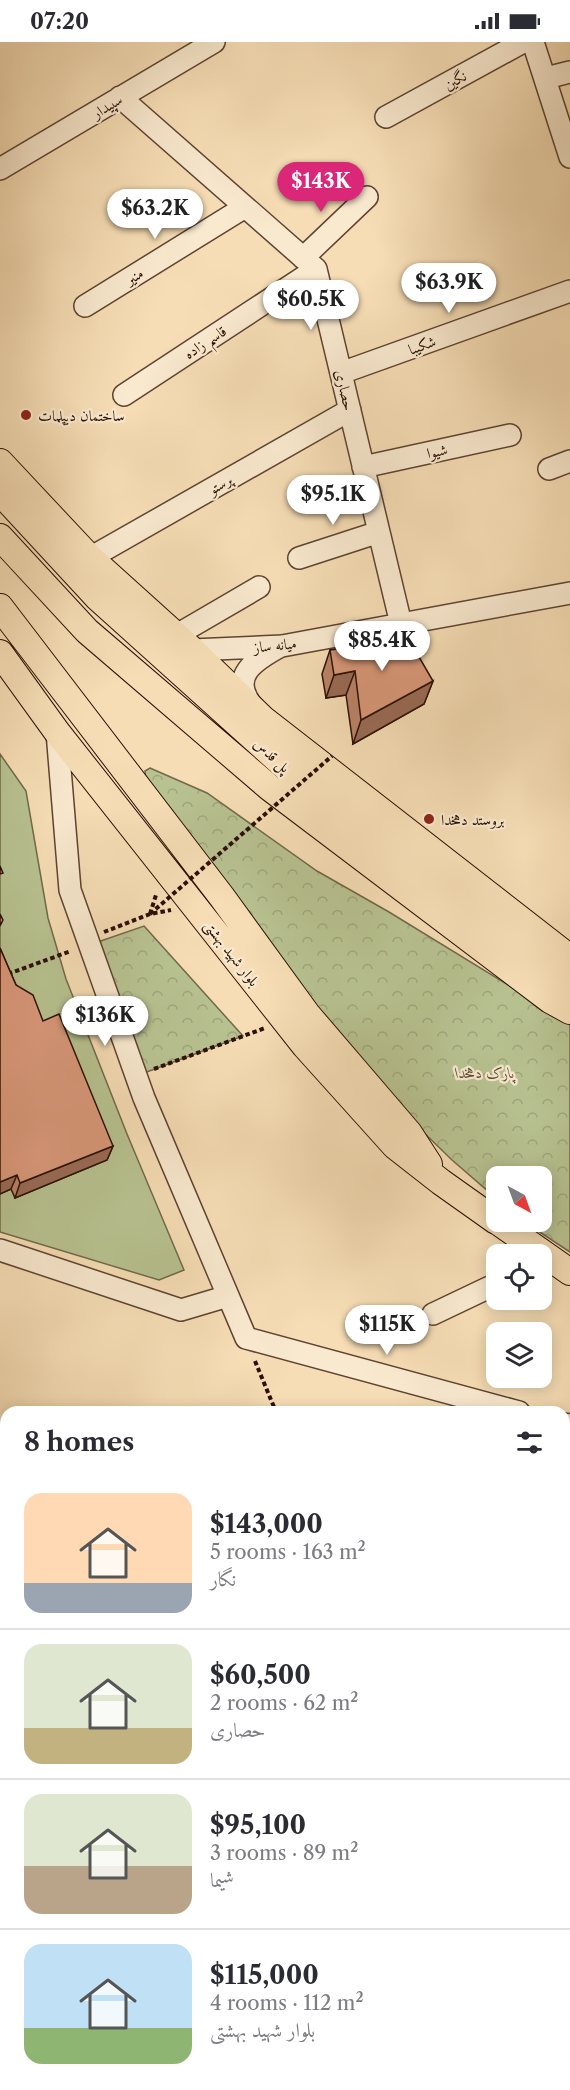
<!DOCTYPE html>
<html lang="en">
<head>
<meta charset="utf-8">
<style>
  body { margin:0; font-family:"Libre Caslon Text",Amiri,serif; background:#f2f2f3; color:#2b2b33; height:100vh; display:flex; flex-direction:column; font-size:22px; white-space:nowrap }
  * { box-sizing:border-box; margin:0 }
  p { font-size:20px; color:#7c7c81 }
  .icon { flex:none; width:33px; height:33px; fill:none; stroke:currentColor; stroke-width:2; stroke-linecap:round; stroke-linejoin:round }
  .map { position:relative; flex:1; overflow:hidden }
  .details { position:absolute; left:0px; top:1364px; width:570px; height:686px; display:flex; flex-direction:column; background:#fff; border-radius:18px 18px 0 0; box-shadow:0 3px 15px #0003 }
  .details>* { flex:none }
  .needle { width:39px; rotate:139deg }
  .fabs { position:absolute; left:486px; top:1124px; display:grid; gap:12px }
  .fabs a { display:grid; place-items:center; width:66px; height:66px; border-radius:12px; background:#fff; box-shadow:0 3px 15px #0003; font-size:30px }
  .price { position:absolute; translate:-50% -51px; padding:0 14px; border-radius:21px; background:#fff; color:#222; font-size:20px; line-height:39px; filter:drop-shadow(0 2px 3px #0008) }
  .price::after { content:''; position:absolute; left:50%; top:36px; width:18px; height:14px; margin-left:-9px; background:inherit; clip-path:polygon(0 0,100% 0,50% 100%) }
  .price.current { background:#db2777; color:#fff }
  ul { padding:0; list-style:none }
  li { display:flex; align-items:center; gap:18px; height:150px; padding:0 24px }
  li+li { border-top:2px solid #e1e1e2 }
  li span { display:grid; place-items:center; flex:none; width:168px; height:120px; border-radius:18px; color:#555 }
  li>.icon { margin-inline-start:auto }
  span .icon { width:72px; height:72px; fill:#fffc; stroke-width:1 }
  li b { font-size:26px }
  h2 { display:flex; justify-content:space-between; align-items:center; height:72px; padding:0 24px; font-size:26px }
  .status { display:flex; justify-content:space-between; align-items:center; height:42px; padding:0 30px; background:#fff; direction:ltr }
  .status svg { height:16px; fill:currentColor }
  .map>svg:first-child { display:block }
  .forest { fill:url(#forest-crowns); stroke:#71694b; stroke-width:1.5 }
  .garden { fill:#b8c291; stroke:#71694b; stroke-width:1.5 }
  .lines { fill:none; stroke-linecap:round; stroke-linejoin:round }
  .minor-casing { stroke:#5d4331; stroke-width:24 }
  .major-casing { stroke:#2a1005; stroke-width:28 }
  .path { stroke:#2a1005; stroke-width:4; stroke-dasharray:4.5 3; stroke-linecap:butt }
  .minor { stroke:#f9e9cf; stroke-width:21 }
  .major { stroke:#f6ddb5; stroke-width:26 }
  .path-bridge { stroke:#2a1005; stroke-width:4; stroke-dasharray:4.5 3; stroke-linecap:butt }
  .wall { fill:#bb8369; stroke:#2a1005; stroke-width:1.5 }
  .shaded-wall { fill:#986a55; stroke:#2a1005; stroke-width:1.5 }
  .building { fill:#d9987a; stroke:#2a1005; stroke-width:1.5 }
  .poi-dot { fill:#8f2418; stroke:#f9e9cf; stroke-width:2 }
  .labels { text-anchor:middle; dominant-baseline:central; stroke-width:4.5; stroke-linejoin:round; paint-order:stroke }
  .street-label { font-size:15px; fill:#2a1005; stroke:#f9e9cf }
  .poi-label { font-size:15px; fill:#2a1005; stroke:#f9e9cf; text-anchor:start }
  .park-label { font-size:15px; font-style:italic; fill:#5c4e36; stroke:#f9e9cf }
</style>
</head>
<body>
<div class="status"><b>07:20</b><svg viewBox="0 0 49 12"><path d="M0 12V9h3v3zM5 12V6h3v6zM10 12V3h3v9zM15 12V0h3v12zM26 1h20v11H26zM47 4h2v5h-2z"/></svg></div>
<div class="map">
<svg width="570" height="2048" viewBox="0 0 570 2048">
  <defs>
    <pattern id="forest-crowns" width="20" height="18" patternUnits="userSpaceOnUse" patternTransform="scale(1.5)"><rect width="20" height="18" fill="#b8c291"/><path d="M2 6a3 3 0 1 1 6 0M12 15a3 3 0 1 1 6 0" fill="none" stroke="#9ea67c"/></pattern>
  </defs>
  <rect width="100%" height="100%" fill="#f6ddb5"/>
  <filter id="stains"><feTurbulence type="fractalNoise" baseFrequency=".00333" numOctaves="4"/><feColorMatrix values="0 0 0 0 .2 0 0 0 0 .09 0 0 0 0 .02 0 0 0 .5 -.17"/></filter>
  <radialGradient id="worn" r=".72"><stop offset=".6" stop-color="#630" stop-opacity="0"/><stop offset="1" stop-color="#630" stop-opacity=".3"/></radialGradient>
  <path class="forest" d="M150,726L207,751L317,829L389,870L570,981V1210L523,1179H542V1134H496V1156L452,1118L370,1038L146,738L145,729Z
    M144,884L243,994L136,1034L89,903Z"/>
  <path class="garden" d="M0,712L26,749L48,876L66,937L127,1092L184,1228L159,1238L0,1190Z"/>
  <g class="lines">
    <defs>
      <path id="minor" d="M533,0L570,115
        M546,36L570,30
        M120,55L316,227L401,582
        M386,75L523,0
        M0,127L214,0
        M303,216L367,155
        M85,264L245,165
        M341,331L570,249
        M124,353L316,227
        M363,425L510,393
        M549,427L570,419
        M90,516L350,368
        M299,516L379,490
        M175,594L259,545
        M192,608L282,604L570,551
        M253,665C228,634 255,618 281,604
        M57,690L70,848L144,1056L246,1296L519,1370
        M0,1208L181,1268L228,1254
        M433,1272L496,1242
        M564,1382L570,1383
        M0,1404L6,1409
        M564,1517L570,1513
        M0,1603L6,1600
        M0,1848L6,1845
        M564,2025L570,2039
        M148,2043L149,2048
        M20,2048L30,2043
        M533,2048L543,2043"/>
      <path id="major" d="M0,420L90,516L192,608L263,677L570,916
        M0,450L97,555L289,728L553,933L570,944
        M0,495L87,589L270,746L550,958L570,969
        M0,565L222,855L307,972L409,1091L429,1122
        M0,611L57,690L305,1004L395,1104L441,1140L496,1179
        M497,1179L570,1230"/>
    </defs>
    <use href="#minor" class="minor-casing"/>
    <use href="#major" class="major-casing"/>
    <path class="path" d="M150,872L156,853
      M104,890L150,872L171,868
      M8,932L71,909
      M154,1027L265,986
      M255,1319L276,1370"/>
    <use href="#minor" class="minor"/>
    <use href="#major" class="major"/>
    <path class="path-bridge" d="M150,872L332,714"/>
  </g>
  <path class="wall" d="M330,608L433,639L424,662L353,702L346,653L326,656L322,632Z
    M0,906L16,943L43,979L113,1104L107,1118L15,1156L11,1147L0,1152Z
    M41,2043H123L125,2048H39Z"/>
  <path class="shaded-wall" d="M355,629L346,653L326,656L334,633Z
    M433,639L424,662L353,702L361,678Z
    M113,1104L107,1118L15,1156L20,1141Z
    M17,1133L11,1147L0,1152V1140Z"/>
  <path class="building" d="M408,596L433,639L361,678L355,629L334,633L330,608Z
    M0,824L3,831L0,832Z
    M0,872L3,878L0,884Z
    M0,906L16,943L33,953L43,979L59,972L113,1104L20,1141L17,1133L0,1140Z
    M51,2043H123L125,2048H54Z"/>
  <g class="poi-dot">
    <circle cx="26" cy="373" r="6"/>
    <circle cx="429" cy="777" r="6"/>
  </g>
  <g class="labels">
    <g class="street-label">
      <text transform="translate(455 38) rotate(-29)">نگین</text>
      <text transform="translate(107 64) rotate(-31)">سپیدار</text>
      <text transform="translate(134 234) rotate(-32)">منیر</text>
      <text transform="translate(205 300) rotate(-33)">قاسم زاده</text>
      <text transform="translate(422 303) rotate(-20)">شکیبا</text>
      <text transform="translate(345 348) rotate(77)">حصاری</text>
      <text transform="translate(437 409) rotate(-12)">شیوا</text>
      <text transform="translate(220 442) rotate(-30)">پرستو</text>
      <text transform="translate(275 603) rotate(-6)">میانه ساز</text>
      <text transform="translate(272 713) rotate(42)">پل قدس</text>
      <text transform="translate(232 911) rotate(52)">بلوار شهید بهشتی</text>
    </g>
    <g class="poi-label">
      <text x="38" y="373">ساختمان دیپلمات</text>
      <text x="441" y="777">بروستد دهخدا</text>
    </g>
    <g class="park-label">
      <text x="485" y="1030">پارک دهخدا</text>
    </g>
  </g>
  <rect width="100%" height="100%" filter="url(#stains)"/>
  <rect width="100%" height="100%" fill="url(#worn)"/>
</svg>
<div class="fabs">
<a><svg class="needle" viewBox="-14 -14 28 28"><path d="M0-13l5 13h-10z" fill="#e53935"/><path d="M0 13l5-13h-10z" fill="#7c7c81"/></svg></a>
<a><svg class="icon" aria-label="locate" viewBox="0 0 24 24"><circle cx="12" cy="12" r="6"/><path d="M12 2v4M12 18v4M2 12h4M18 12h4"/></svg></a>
<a><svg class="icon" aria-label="layers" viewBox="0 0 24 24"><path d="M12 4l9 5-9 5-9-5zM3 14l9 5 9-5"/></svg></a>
</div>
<b class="price current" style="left:321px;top:171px">$143K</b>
<b class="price" style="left:155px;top:198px">$63.2K</b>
<b class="price" style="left:449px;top:272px">$63.9K</b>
<b class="price" style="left:311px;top:289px">$60.5K</b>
<b class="price" style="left:333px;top:484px">$95.1K</b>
<b class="price" style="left:382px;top:630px">$85.4K</b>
<b class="price" style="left:105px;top:1005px">$136K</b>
<b class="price" style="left:387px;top:1314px">$115K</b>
<section class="details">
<h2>8 homes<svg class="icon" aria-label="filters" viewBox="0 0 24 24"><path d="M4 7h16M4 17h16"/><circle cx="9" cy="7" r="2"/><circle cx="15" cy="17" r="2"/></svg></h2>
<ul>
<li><span style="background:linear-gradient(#ffd9b3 75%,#9aa5b1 0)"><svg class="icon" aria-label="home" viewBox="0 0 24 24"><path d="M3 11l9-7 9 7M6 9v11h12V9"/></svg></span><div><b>$143,000</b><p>5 rooms · 163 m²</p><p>نگار</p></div></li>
<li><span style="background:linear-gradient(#dfe7d0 70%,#c2b280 0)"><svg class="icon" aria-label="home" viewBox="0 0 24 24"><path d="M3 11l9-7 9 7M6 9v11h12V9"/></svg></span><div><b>$60,500</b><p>2 rooms · 62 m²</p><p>حصاری</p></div></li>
<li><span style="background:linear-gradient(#dfe7d0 60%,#b9a48a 0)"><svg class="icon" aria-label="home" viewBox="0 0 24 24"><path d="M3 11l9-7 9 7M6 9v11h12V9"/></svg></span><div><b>$95,100</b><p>3 rooms · 89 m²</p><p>شیما</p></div></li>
<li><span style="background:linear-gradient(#bfe0f5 70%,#8fb573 0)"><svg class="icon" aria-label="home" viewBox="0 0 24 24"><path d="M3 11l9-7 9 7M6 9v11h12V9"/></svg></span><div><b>$115,000</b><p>4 rooms · 112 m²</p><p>بلوار شهید بهشتی</p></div></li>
</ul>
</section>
</div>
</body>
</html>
